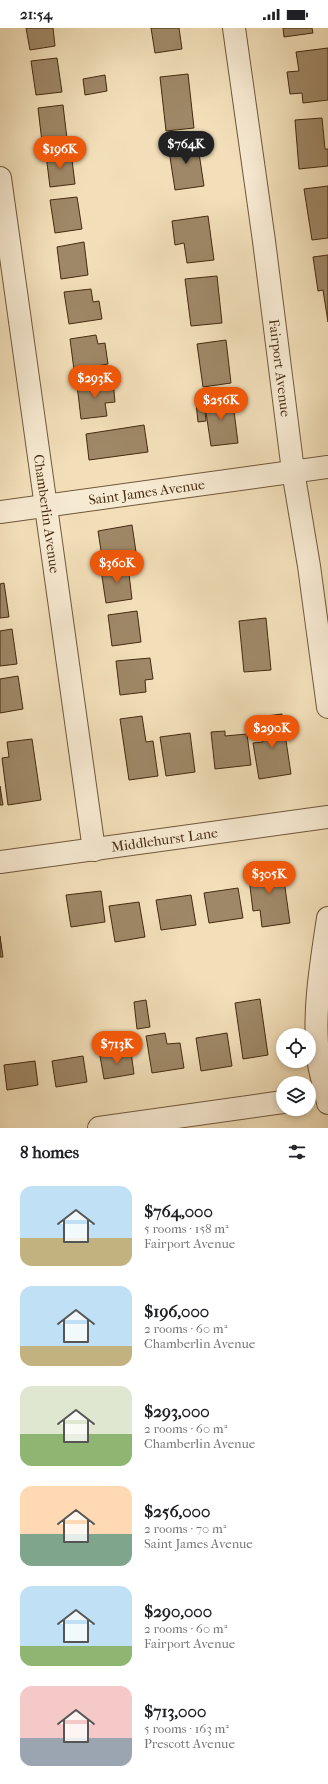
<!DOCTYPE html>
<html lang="en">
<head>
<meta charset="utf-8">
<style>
  body { margin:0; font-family:"IM FELL French Canon",serif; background:#f2f2f2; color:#202124; height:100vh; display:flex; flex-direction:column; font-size:15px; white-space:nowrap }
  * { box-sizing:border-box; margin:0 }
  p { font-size:13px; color:#757577 }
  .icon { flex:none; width:22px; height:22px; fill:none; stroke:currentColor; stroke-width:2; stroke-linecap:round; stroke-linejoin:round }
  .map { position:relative; height:1100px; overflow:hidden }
  .drawer { display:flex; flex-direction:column; background:#fff; flex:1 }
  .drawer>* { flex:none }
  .controls { position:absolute; left:276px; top:1000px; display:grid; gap:8px }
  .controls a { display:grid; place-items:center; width:40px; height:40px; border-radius:50%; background:#fff; box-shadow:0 2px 6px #0003; font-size:20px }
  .price { position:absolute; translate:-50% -34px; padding:0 9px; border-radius:14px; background:#ea580c; color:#fff; font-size:13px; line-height:26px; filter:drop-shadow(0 1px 2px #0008) }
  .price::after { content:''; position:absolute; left:50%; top:24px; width:12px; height:9px; margin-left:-6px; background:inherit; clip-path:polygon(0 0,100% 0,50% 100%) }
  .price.current { background:#222; color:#fff }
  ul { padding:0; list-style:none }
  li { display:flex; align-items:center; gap:12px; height:100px; padding:0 20px }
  li span { display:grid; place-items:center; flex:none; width:112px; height:80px; border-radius:12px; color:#555 }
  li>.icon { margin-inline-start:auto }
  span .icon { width:48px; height:48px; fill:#fffc; stroke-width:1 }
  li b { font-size:17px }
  h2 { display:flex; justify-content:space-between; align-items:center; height:48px; padding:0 20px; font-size:17px }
  .status { display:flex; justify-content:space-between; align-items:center; height:28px; padding:0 20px; background:#fff; direction:ltr }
  .status svg { height:11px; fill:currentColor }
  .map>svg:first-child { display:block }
  .building { fill:#9f8867; stroke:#452a0f }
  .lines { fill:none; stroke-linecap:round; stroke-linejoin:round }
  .minor-casing { stroke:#70573a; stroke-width:24 }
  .minor { stroke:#f7ead2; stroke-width:22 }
  .labels { text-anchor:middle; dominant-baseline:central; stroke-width:3; stroke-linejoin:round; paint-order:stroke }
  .street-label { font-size:14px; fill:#452a0f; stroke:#f7ead2 }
</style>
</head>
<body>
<div class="status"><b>21:54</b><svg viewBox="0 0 49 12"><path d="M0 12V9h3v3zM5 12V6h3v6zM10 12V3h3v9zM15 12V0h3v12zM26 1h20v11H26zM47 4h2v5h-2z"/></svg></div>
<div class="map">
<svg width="328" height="1100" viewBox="0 0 328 1100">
  <rect width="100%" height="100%" fill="#f2dfb9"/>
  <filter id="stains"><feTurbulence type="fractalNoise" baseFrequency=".005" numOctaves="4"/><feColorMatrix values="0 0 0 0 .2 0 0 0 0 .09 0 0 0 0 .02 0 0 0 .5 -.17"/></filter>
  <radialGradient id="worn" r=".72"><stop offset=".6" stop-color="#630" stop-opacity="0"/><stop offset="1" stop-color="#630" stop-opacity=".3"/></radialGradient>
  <path class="building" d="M26,0H53L55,18L30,22Z
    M151,0H179L182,21L155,25Z
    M283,0H312L313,5L284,9Z
    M328,20V72L303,75L302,65L290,66L287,44L299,43L296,24Z
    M57,30L62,64L36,67L31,33Z
    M188,46L194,100L166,103L160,49Z
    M105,47L107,63L85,67L83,51Z
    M63,77L67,111L42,114L38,80Z
    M322,90L325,121H328V138L299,141L295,92Z
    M197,112L204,158L175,162L168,116Z
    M71,124L75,156L50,159L46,127Z
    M328,158V210L312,212L304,161Z
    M77,169L82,201L55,205L50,172Z
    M208,188L214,232L187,235L184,215L175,217L172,193Z
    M84,214L88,247L61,251L57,219Z
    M328,227V294L323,262L318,263L313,229Z
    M217,248L222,295L191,298L185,251Z
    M91,261L93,274L99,273L102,291L69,296L64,264Z
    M96,307L98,316L105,315L108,336L74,342L70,311Z
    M226,312L231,355L203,359L197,316Z
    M113,353L115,374L105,375L107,388L81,391L77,357Z
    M232,367L238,415L211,418L204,371Z
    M204,374L206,393L198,394L196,375Z
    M144,397L148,424L89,432L86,406Z
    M132,497L136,524L102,529L98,503Z
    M128,538L132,571L106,575L101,542Z
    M4,555L9,589L0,590V556Z
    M137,583L141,614L112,618L108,587Z
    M266,590L271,642L244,644L239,593Z
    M12,601L17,636L0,638V603Z
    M150,630L153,651L145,652L146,664L120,667L116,633Z
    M18,648L23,681L0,685V651Z
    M282,686L291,746L259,751L253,715L263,714L259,689Z
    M142,688L146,714L153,713L158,748L129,752L120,691Z
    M225,703V708L247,706L251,737L215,741L211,704Z
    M190,705L195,744L166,748L160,709Z
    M32,711L41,772L8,777L2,730L9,729L7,714Z
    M0,758L3,777H0Z
    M282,838L290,895L262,899L260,882L253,883L248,842Z
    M238,860L243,890L209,895L204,865Z
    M101,863L105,894L71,899L66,867Z
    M191,867L196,897L161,902L156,872Z
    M139,874L145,909L115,914L109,878Z
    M0,908L3,929H0Z
    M260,971L268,1027L243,1031L235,975Z
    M146,972L150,999L137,1001L134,974Z
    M165,1005L167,1016L180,1015L184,1040L152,1045L146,1008Z
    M227,1005L232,1038L201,1043L196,1010Z
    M131,1024L134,1046L104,1051L100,1028Z
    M83,1028L87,1054L56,1059L52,1033Z
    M35,1033L38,1057L7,1062L4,1037Z"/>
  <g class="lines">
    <defs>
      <g id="minor">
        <path id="s1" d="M234,0L264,213L293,443L309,538L328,679"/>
        <path id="s2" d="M0,150L94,822"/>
        <path id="s3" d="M0,484L328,439"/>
        <path id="s4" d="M0,834L328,789"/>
        <path d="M328,890C321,937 312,988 319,1036C321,1049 326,1062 328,1075"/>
        <path d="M99,1100L283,1074"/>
      </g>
    </defs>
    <use href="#minor" class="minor-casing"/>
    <use href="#minor" class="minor"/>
  </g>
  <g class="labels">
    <g class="street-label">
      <text stroke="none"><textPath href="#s1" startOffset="343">Fairport Avenue</textPath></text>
      <text stroke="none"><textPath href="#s3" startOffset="148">Saint James Avenue</textPath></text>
      <text stroke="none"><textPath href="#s2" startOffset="339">Chamberlin Avenue</textPath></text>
      <text stroke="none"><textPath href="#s4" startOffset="166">Middlehurst Lane</textPath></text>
    </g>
  </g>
  <rect width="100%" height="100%" filter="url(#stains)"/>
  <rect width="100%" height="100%" fill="url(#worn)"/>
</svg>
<div class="controls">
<a><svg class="icon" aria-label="locate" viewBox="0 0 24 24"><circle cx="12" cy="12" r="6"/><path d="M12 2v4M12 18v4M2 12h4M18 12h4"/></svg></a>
<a><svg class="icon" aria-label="layers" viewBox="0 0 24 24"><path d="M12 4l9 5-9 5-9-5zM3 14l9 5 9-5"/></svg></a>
</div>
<b class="price current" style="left:186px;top:137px">$764K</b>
<b class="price" style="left:60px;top:142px">$196K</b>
<b class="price" style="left:95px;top:371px">$293K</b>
<b class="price" style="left:221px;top:393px">$256K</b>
<b class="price" style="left:117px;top:556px">$360K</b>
<b class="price" style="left:272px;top:721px">$290K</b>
<b class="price" style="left:269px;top:867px">$305K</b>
<b class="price" style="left:117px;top:1037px">$713K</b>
</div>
<section class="drawer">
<h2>8 homes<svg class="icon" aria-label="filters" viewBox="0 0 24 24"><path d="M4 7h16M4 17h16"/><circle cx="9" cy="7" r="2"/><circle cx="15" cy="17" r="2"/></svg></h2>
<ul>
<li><span style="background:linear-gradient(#bfe0f5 65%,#c2b280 0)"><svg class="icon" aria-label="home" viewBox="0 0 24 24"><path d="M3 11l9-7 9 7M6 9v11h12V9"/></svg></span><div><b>$764,000</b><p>5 rooms · 158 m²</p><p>Fairport Avenue</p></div></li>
<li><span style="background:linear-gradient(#bfe0f5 75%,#c2b280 0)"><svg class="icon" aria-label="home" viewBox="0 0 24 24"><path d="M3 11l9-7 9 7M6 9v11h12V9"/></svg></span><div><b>$196,000</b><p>2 rooms · 60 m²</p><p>Chamberlin Avenue</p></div></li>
<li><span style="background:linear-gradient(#dfe7d0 60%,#8fb573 0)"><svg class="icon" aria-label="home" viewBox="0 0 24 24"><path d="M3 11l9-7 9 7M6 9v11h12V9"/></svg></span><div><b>$293,000</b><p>2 rooms · 60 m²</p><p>Chamberlin Avenue</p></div></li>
<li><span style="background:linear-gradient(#ffd9b3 60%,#7fa58c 0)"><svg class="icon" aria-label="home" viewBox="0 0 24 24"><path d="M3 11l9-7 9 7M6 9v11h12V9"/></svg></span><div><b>$256,000</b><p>2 rooms · 70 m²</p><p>Saint James Avenue</p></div></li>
<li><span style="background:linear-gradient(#bfe0f5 75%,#8fb573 0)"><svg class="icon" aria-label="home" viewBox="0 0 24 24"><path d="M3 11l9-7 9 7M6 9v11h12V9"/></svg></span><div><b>$290,000</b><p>2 rooms · 60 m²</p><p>Fairport Avenue</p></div></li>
<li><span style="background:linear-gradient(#f6c9c9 65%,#9aa5b1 0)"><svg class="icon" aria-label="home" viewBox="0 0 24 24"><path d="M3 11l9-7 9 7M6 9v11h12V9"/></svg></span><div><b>$713,000</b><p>5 rooms · 163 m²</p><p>Prescott Avenue</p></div></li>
</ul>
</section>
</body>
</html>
